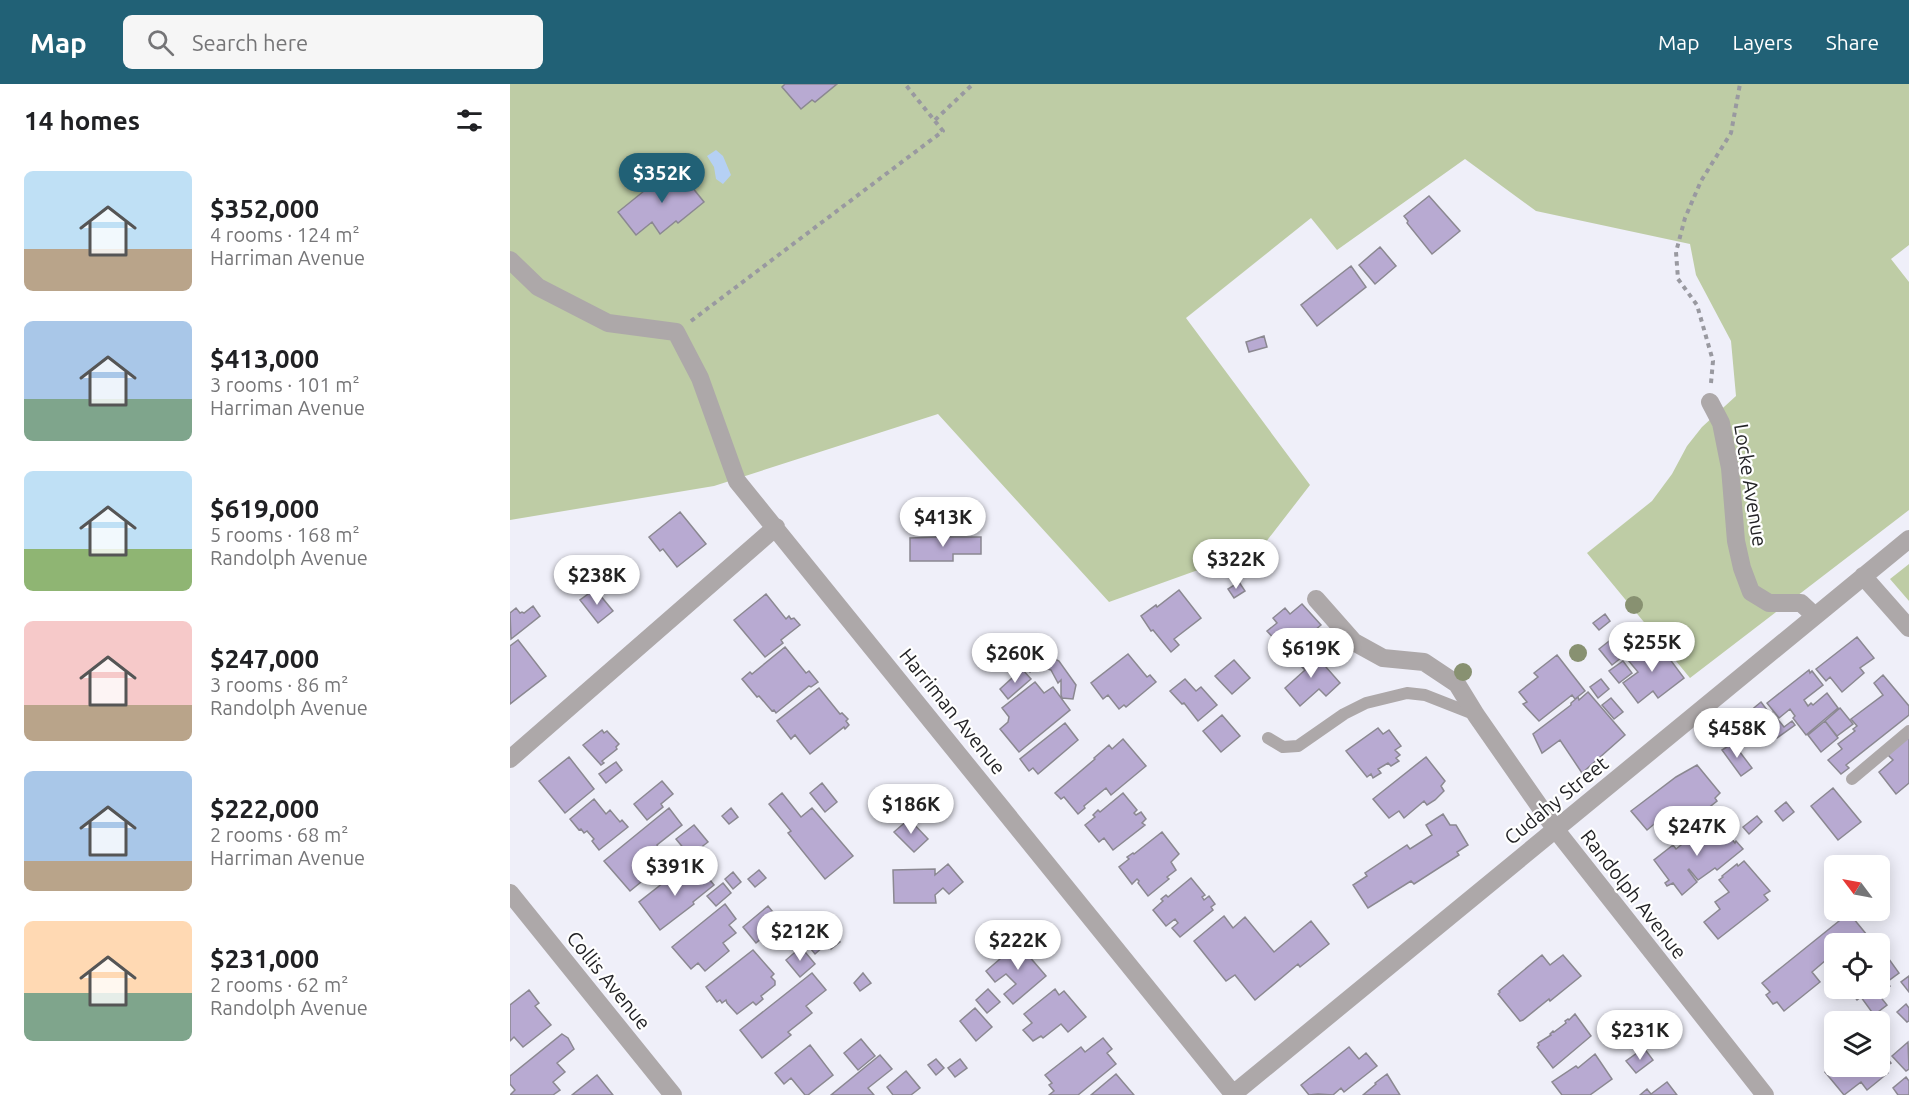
<!DOCTYPE html>
<html lang="en">
<head>
<meta charset="utf-8">
<style>
  body { margin:0; font-family:Ubuntu,sans-serif; background:#f6f6f6; color:#202124; height:100vh; display:flex; flex-direction:column; font-size:22px; white-space:nowrap }
  * { box-sizing:border-box; margin:0 }
  p { font-size:20px; color:#757577 }
  .icon { flex:none; width:33px; height:33px; fill:none; stroke:currentColor; stroke-width:2; stroke-linecap:round; stroke-linejoin:round }
  .map { position:relative; flex:1; overflow:hidden }
  .panel { display:flex; flex-direction:column; background:#fff; width:510px }
  .panel>* { flex:none }
  .needle { width:39px; rotate:302deg }
  .controls { position:absolute; left:1314px; top:771px; display:grid; gap:12px }
  .controls a { display:grid; place-items:center; width:66px; height:66px; border-radius:9px; background:#fff; box-shadow:0 3px 15px #0003; font-size:30px }
  .price { position:absolute; translate:-50% -51px; padding:0 14px; border-radius:21px; background:#fff; color:#222; font-size:20px; line-height:39px; filter:drop-shadow(0 2px 3px #0008) }
  .price::after { content:''; position:absolute; left:50%; top:36px; width:18px; height:14px; margin-left:-9px; background:inherit; clip-path:polygon(0 0,100% 0,50% 100%) }
  .price.current { background:#216176; color:#fff }
  ul { padding:0; list-style:none }
  li { display:flex; align-items:center; gap:18px; height:150px; padding:0 24px }
  li span { display:grid; place-items:center; flex:none; width:168px; height:120px; border-radius:9px; color:#555 }
  li>.icon { margin-inline-start:auto }
  span .icon { width:72px; height:72px; fill:#fffc; stroke-width:1 }
  li b { font-size:26px }
  h2 { display:flex; justify-content:space-between; align-items:center; height:72px; padding:0 24px; font-size:26px }
  header { display:flex; align-items:center; gap:36px; box-sizing:border-box; height:84px; padding:0 30px; background:#216176; color:#fff }
  header strong { font-size:28px }
  nav { display:flex; gap:33px; margin-inline-start:auto; font-size:21px }
  .search { width:420px; height:54px; background:#f6f6f6; display:flex; align-items:center; gap:15px; box-sizing:border-box; padding:0 21px; border-radius:9px; color:#757577; font-size:22px }
  main { display:flex; flex:1; min-height:0 }
  .map>svg:first-child { display:block }
  .green { fill:#becca5 }
  .water { fill:#b5d0f4 }
  .building { fill:#b8aad2; stroke:#8b8891; stroke-width:1.5 }
  .lines { fill:none; stroke-linecap:round; stroke-linejoin:round }
  .path { stroke:#9999a0; stroke-width:4; stroke-dasharray:4.5 4.5; stroke-linecap:butt }
  .service { stroke:#ada8a9; stroke-width:12 }
  .minor { stroke:#ada8a9; stroke-width:18 }
  .tree { fill:#889171 }
  .labels { text-anchor:middle; dominant-baseline:central; stroke-width:4.5; stroke-linejoin:round; paint-order:stroke }
  .street-label { font-size:20px; fill:#232326; stroke:#fff }
</style>
</head>
<body>
<header>
<strong>Map</strong>
<div class="search"><svg class="icon" aria-label="search" viewBox="0 0 24 24"><circle cx="10" cy="10" r="6"/><path d="M15 15l6 6"/></svg>Search here</div>
<nav><a>Map</a><a>Layers</a><a>Share</a></nav>
</header>
<main>
<section class="panel">
<h2>14 homes<svg class="icon" aria-label="filters" viewBox="0 0 24 24"><path d="M4 7h16M4 17h16"/><circle cx="9" cy="7" r="2"/><circle cx="15" cy="17" r="2"/></svg></h2>
<ul>
<li><span style="background:linear-gradient(#bfe0f5 65%,#b9a48a 0)"><svg class="icon" aria-label="home" viewBox="0 0 24 24"><path d="M3 11l9-7 9 7M6 9v11h12V9"/></svg></span><div><b>$352,000</b><p>4 rooms · 124 m²</p><p>Harriman Avenue</p></div></li>
<li><span style="background:linear-gradient(#a9c7e8 65%,#7fa58c 0)"><svg class="icon" aria-label="home" viewBox="0 0 24 24"><path d="M3 11l9-7 9 7M6 9v11h12V9"/></svg></span><div><b>$413,000</b><p>3 rooms · 101 m²</p><p>Harriman Avenue</p></div></li>
<li><span style="background:linear-gradient(#bfe0f5 65%,#8fb573 0)"><svg class="icon" aria-label="home" viewBox="0 0 24 24"><path d="M3 11l9-7 9 7M6 9v11h12V9"/></svg></span><div><b>$619,000</b><p>5 rooms · 168 m²</p><p>Randolph Avenue</p></div></li>
<li><span style="background:linear-gradient(#f6c9c9 70%,#b9a48a 0)"><svg class="icon" aria-label="home" viewBox="0 0 24 24"><path d="M3 11l9-7 9 7M6 9v11h12V9"/></svg></span><div><b>$247,000</b><p>3 rooms · 86 m²</p><p>Randolph Avenue</p></div></li>
<li><span style="background:linear-gradient(#a9c7e8 75%,#b9a48a 0)"><svg class="icon" aria-label="home" viewBox="0 0 24 24"><path d="M3 11l9-7 9 7M6 9v11h12V9"/></svg></span><div><b>$222,000</b><p>2 rooms · 68 m²</p><p>Harriman Avenue</p></div></li>
<li><span style="background:linear-gradient(#ffd9b3 60%,#7fa58c 0)"><svg class="icon" aria-label="home" viewBox="0 0 24 24"><path d="M3 11l9-7 9 7M6 9v11h12V9"/></svg></span><div><b>$231,000</b><p>2 rooms · 62 m²</p><p>Randolph Avenue</p></div></li>
</ul>
</section>
<div class="map">
<svg width="1399" height="1011" viewBox="0 0 1399 1011">
  <rect width="100%" height="100%" fill="#efeff9"/>
  <path class="green" d="M0,0H1399V161L1381,175L1399,198V426L1180,594L1077,469L1142,417L1162,390L1177,362L1192,343L1226,312L1221,257L1186,191L1180,160L1026,127L955,75L827,166L801,134L676,234L800,401L752,463L599,518L428,330L204,402L0,436Z
    M1399,480V517L1380,495Z"/>
  <path class="water" d="M206,66L213,72L221,91L213,100L206,95L204,83L197,72Z"/>
  <path class="building" d="M275,0H327L305,18L302,16L291,25L272,3Z
    M165,82L194,118L168,139L166,137L150,150L142,138L126,151L108,128Z
    M919,112L950,147L922,170L897,139L898,137L894,132Z
    M870,163L886,182L865,200L849,181Z
    M841,182L856,203L807,242L791,221Z
    M754,252L757,263L739,268L736,258Z
    M170,428L196,460L167,483L153,465L150,467L139,453Z
    M428,453H471V470H443V477H400V454Z
    M729,498L735,507L724,514L718,505Z
    M85,505L103,527L88,539L70,516Z
    M669,506L691,534L664,555L669,561L661,568L643,546L641,547L631,532L646,521L647,523Z
    M256,510L276,535L279,532L281,535L284,534L290,541L271,556L273,559L255,573L224,536Z
    M792,520L811,541L785,563L777,553L769,560L757,547L767,539L763,534L775,524L780,530Z
    M23,522L30,532L1,555L0,529L6,524L10,529L12,528L14,529Z
    M1095,530L1100,537L1089,546L1083,539Z
    M1108,550L1121,566L1102,581L1089,565Z
    M1347,553L1364,574L1350,584L1354,589L1332,608L1320,593L1316,597L1306,585Z
    M8,556L36,592L0,620V562Z
    M1147,558L1174,594L1148,614L1143,607L1128,619L1113,599L1128,588L1118,576L1139,560L1141,563Z
    M275,563L296,589L299,587L308,598L301,603L299,602L266,629L264,626L262,627L249,612L247,613L232,595L240,588L242,590Z
    M797,565L807,577L809,575L830,599L816,612L809,605L790,622L775,604L795,586L785,576Z
    M618,570L637,593L640,591L646,598L616,623L614,621L609,625L598,611L593,615L581,599Z
    M530,571L534,576L520,588L515,583Z
    M1047,571L1075,607L1065,615L1062,611L1029,637L1013,620L1017,618L1009,608L1028,593L1024,589Z
    M535,575L544,578L545,575L549,577L566,601L563,615L552,614L551,611V596L548,599L541,586L532,583Z
    M724,576L740,594L722,610L705,592Z
    M1113,577L1122,589L1109,599L1099,587Z
    M512,585L521,595L498,615L490,605Z
    M1299,586L1300,589L1302,587L1313,601L1294,616L1298,622L1301,619L1303,621L1317,609L1328,624L1296,651L1283,634L1285,632L1280,625L1269,634L1257,619Z
    M1373,591L1399,622V631L1336,681L1339,684L1331,690L1318,676L1332,665L1328,660L1345,647L1343,645L1347,642L1341,635L1373,611L1364,599Z
    M675,595L686,607L691,603L707,621L688,637L674,619L672,620L660,607Z
    M1091,595L1099,605L1088,614L1080,603Z
    M525,598L534,609L543,603L560,626L509,668L490,645L498,638L499,633L492,624Z
    M309,604L330,630L332,629L338,635L336,637L339,641L335,645L334,643L300,670L285,651L281,655L267,637Z
    M1078,608L1115,651L1072,689L1050,656L1032,669L1023,650L1061,621V619L1068,613L1069,616Z
    M1101,614L1113,628L1104,635L1092,621Z
    M1251,618L1260,630L1262,628L1274,643L1282,637L1285,641L1267,654L1265,651L1258,657L1252,646L1240,653L1228,637Z
    M1330,624L1343,640L1327,652L1315,637Z
    M712,631L730,652L711,668L693,647Z
    M1315,637L1328,654L1311,668L1298,651Z
    M555,639L568,656L528,690L523,684L519,687L510,675Z
    M868,644L873,650L879,646L891,662L885,666L890,671L886,674L889,677L881,682L878,679L868,685L871,689L863,694L861,690L857,693L836,667Z
    M92,646L94,649L97,647L109,660L106,663L107,665L92,677L94,679L91,681L73,661Z
    M1399,652V699L1386,710L1369,688L1383,676L1377,670Z
    M613,655L636,682L601,711L596,704L574,722L575,724L568,730L554,713L551,715L545,709L585,675L584,674L599,661L602,665Z
    M1223,659L1242,684L1231,692L1212,666Z
    M59,673L84,705L55,729L29,697Z
    M916,673L935,697L931,702L934,707L925,716L917,721L914,717L894,734L889,727L879,734L863,715Z
    M106,678L112,686L96,699L89,690Z
    M1187,681L1210,709L1205,714L1207,717L1167,749L1154,732L1137,746L1121,727L1166,693Z
    M152,697L163,710L151,720L153,723L137,736L124,720Z
    M312,699L327,718L315,728L300,709Z
    M1323,704L1351,738L1328,756L1301,722Z
    M272,709L291,733L302,724L343,772L315,795L278,749L281,747L259,720Z
    M613,709L627,726L624,729L626,731L631,728L636,735L632,739L635,741L603,766L594,754L589,758L575,741L585,733L583,731L588,726L590,728Z
    M84,715L96,730L100,726L110,738L112,736L118,743L89,766L82,757L84,755L77,747L74,749L71,745L69,746L60,735Z
    M1276,718L1284,728L1273,737L1265,727Z
    M159,724L172,741L147,761L151,768L154,766L159,772L156,774L158,776L120,807L94,777Z
    M221,724L228,733L219,740L212,732Z
    M933,730L940,741H946L958,761L947,768L949,771L904,800L901,797L858,824L843,801L857,792L855,789L897,761L900,765L922,751L916,741Z
    M1247,732L1252,738L1239,750L1233,743Z
    M399,735L418,755L404,768L384,748Z
    M1208,738L1225,759L1226,757L1233,765L1207,786L1205,784L1188,796L1179,785L1178,786L1187,798L1172,811L1163,799L1157,802L1155,799L1159,796L1144,776L1163,761L1166,765L1191,745L1195,749Z
    M184,741L198,758L180,772L166,755Z
    M652,748L669,770L661,778L666,786L657,793L659,795L638,812L628,799L629,797L627,795L622,800L609,783L619,775L617,773L623,769L624,770Z
    M1234,777L1260,807L1254,811L1258,816L1208,855L1194,838L1210,825L1205,818L1219,808L1209,796L1213,793L1212,792L1227,780L1228,782Z
    M438,780L453,798L439,810L433,804L425,811L426,819H384L383,786L425,785V791Z
    M172,784L180,794L191,785L204,801L183,818L184,820L150,846L129,818Z
    M249,786L256,794L245,803L238,795Z
    M223,788L231,798L223,805L215,795Z
    M681,794L695,811L692,813L694,816L699,812L705,820L701,823L703,826L670,853L662,844L668,839L665,835L656,842L643,826L653,817L651,815L656,811L658,813Z
    M213,799L221,809L206,822L197,812Z
    M215,820L226,835L219,841L226,849L213,859L219,867L195,887L188,879L181,885L162,863Z
    M258,822L271,838L246,859L233,843Z
    M1339,829L1361,856L1356,860H1324V885L1316,876L1302,888L1310,898L1274,927L1267,918L1263,920L1256,911L1260,908L1252,899Z
    M714,832L723,844L735,833L764,868L801,837L819,860L790,883L788,880L745,916L725,891L716,897L684,857Z
    M323,850L330,858L321,865L315,857Z
    M304,852L313,863L305,870L296,859Z
    M512,856L522,868L518,871L536,892L503,920L494,910L506,900L496,890L485,898L476,887Z
    M291,863L305,880L290,893L276,876Z
    M243,866L264,890L261,893L265,897V901L251,912L253,915L246,921L243,918L227,930L217,919L216,916L212,919L210,916L207,918L196,903Z
    M1032,871L1040,881L1053,871L1071,892L1040,917L1039,915L1013,936L1010,937L988,910L990,908L989,907Z
    M1376,871L1389,889L1377,898L1380,902L1369,911L1377,921L1364,931L1351,913L1347,916L1338,904H1370V875Z
    M302,889L316,906L296,922L302,929L278,948L281,951L252,974L230,946Z
    M353,889L361,899L350,907L344,899Z
    M1399,892V908L1391,898Z
    M478,905L490,918L477,929L466,916Z
    M545,905L549,911L554,907L576,933L558,948L551,940L533,954L531,952L523,957L513,946L522,939L514,930Z
    M19,906L29,919L25,922L41,941L13,963L4,953L0,957V921Z
    M1396,920L1399,924V937L1397,938L1387,928Z
    M465,924L482,943L466,957L450,937Z
    M1065,930L1081,952L1043,984L1027,963L1029,961L1028,959L1041,951L1040,950L1043,947L1044,948L1056,939L1055,937L1058,935L1059,936Z
    M52,950L58,954L64,965L47,979L55,988L43,998L50,1006L43,1011H0L5,1006L0,1000V992Z
    M593,954L602,965L597,969L606,980L568,1011H539L544,1007L539,1001L542,999L535,991L571,963L575,968Z
    M351,955L365,972L348,986L334,969Z
    M1398,958L1399,985L1396,987L1382,972Z
    M300,961L323,991L298,1011H295L281,994L274,1000L265,989Z
    M839,963L849,975L856,969L867,982L834,1008L831,1004L823,1011L808,1010L799,1011L791,1001Z
    M1134,964L1143,976L1126,989L1116,977Z
    M1370,965L1381,979L1374,984L1378,989L1357,1006L1351,998L1334,1011L1315,988L1324,981V982H1370Z
    M1085,970L1102,995L1080,1011H1052L1042,998L1066,982L1068,984Z
    M370,971L382,985L358,1004L364,1011H321Z
    M426,975L434,984L426,991L418,981Z
    M450,975L457,984L445,993L438,984Z
    M396,987L410,1004L401,1011H383L377,1003Z
    M606,990L624,1011H581Z
    M877,990L890,1011H853L866,1000L865,999Z
    M87,991L103,1011H62Z
    M1396,993L1399,997V1011H1388L1383,1004Z
    M1157,998L1167,1011H1130L1137,1005L1141,1010Z"/>
  <g class="lines">
    <path class="path" d="M425,36L463,0
      M181,237L433,47L395,0
      M1201,299L1203,277L1187,221L1168,195L1166,168L1175,134L1191,97L1221,49L1230,0"/>
    <path class="service" d="M758,654L773,663L788,662L834,630L856,619L897,609L915,611L966,631
      M1342,695L1399,647"/>
    <path class="minor" d="M0,176L28,203L98,239L166,248L190,294L227,397L724,1011
      M1200,318L1211,339L1220,384L1226,457L1232,484L1241,508L1259,519H1291L1305,532
      M1353,492L1399,544
      M806,515L844,558L873,574L914,578L947,600L966,631L1046,746L1255,1011
      M0,675L266,443
      M0,809L163,1011
      M722,1011L1399,455"/>
  </g>
  <g class="tree">
    <circle cx="1124" cy="521" r="9"/>
    <circle cx="1068" cy="569" r="9"/>
    <circle cx="953" cy="588" r="9"/>
  </g>
  <g class="labels">
    <g class="street-label">
      <text transform="translate(1241 401) rotate(81)">Locke Avenue</text>
      <text transform="translate(443 627) rotate(51)">Harriman Avenue</text>
      <text transform="translate(1046 716) rotate(-39)">Cudahy Street</text>
      <text transform="translate(1124 810) rotate(52)">Randolph Avenue</text>
      <text transform="translate(99 896) rotate(51)">Collis Avenue</text>
    </g>
  </g>
</svg>
<div class="controls">
<a><svg class="needle" viewBox="-14 -14 28 28"><path d="M0-13l5 13h-10z" fill="#e53935"/><path d="M0 13l5-13h-10z" fill="#757577"/></svg></a>
<a><svg class="icon" aria-label="locate" viewBox="0 0 24 24"><circle cx="12" cy="12" r="6"/><path d="M12 2v4M12 18v4M2 12h4M18 12h4"/></svg></a>
<a><svg class="icon" aria-label="layers" viewBox="0 0 24 24"><path d="M12 4l9 5-9 5-9-5zM3 14l9 5 9-5"/></svg></a>
</div>
<b class="price current" style="left:152px;top:120px">$352K</b>
<b class="price" style="left:433px;top:464px">$413K</b>
<b class="price" style="left:726px;top:506px">$322K</b>
<b class="price" style="left:87px;top:522px">$238K</b>
<b class="price" style="left:1142px;top:589px">$255K</b>
<b class="price" style="left:801px;top:595px">$619K</b>
<b class="price" style="left:505px;top:600px">$260K</b>
<b class="price" style="left:1227px;top:675px">$458K</b>
<b class="price" style="left:401px;top:751px">$186K</b>
<b class="price" style="left:1187px;top:773px">$247K</b>
<b class="price" style="left:165px;top:813px">$391K</b>
<b class="price" style="left:290px;top:878px">$212K</b>
<b class="price" style="left:508px;top:887px">$222K</b>
<b class="price" style="left:1130px;top:977px">$231K</b>
</div>
</main>
</body>
</html>
